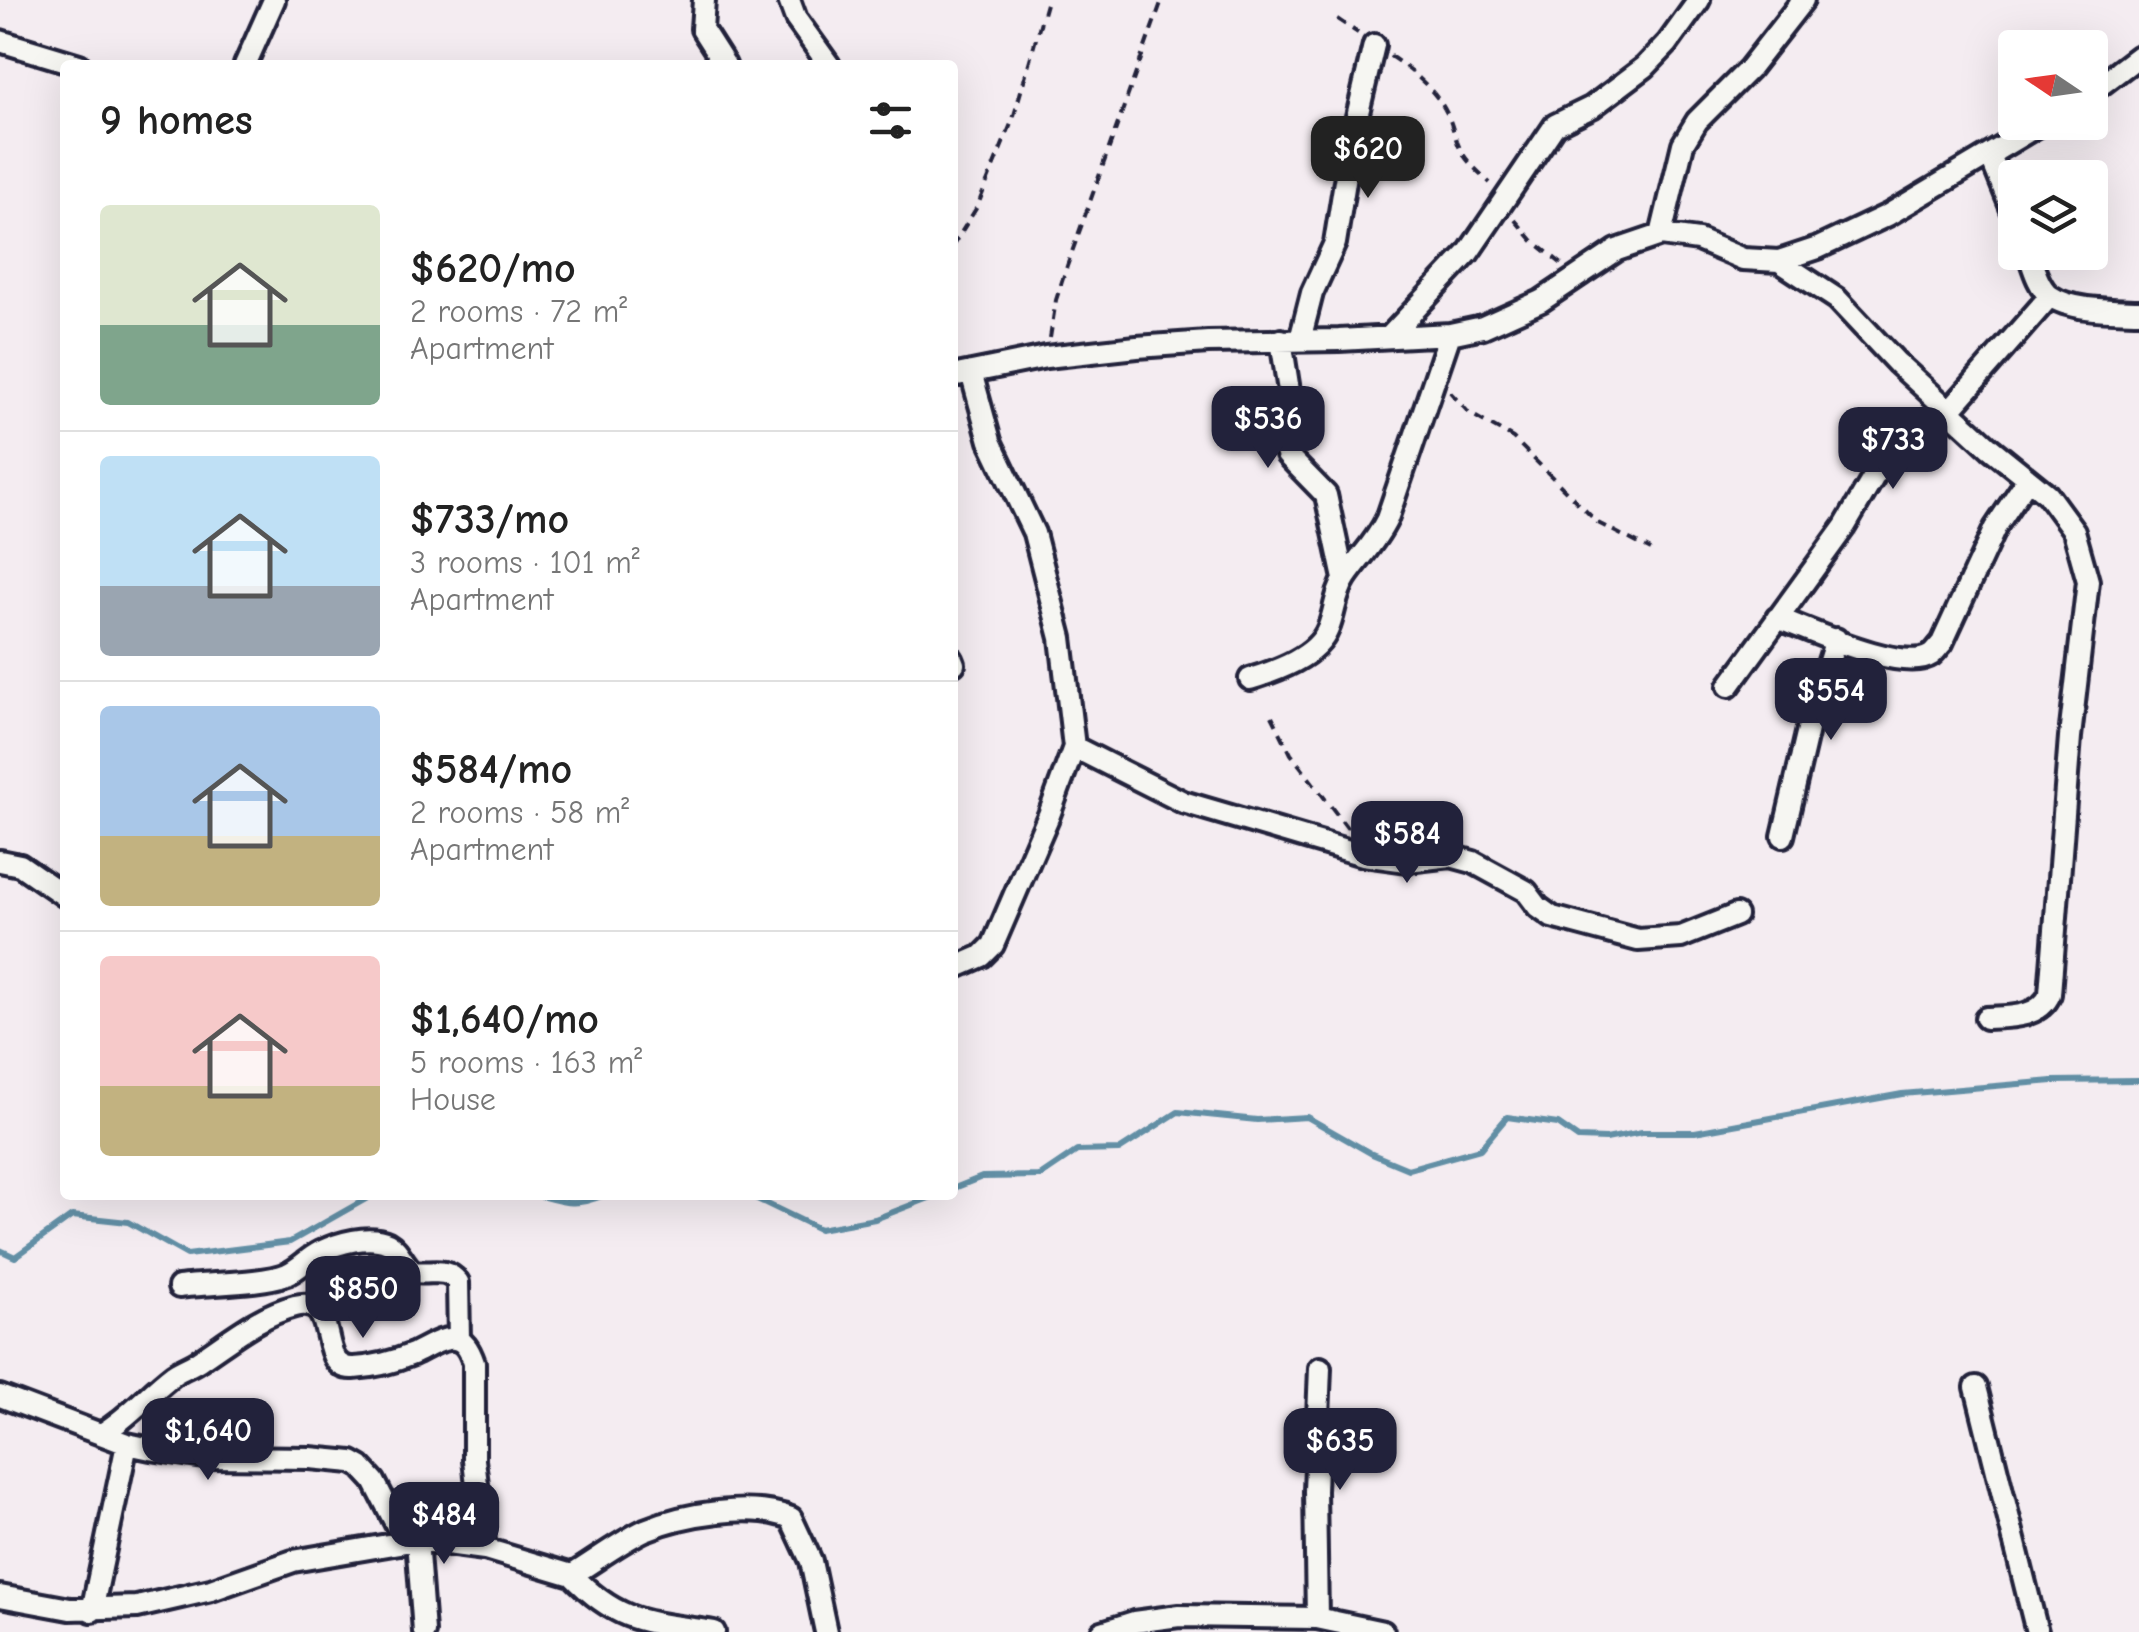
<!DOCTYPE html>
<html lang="en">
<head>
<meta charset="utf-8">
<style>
  body { margin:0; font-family:"Comic Neue",sans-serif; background:#f6f6f6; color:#222; height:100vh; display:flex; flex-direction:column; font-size:38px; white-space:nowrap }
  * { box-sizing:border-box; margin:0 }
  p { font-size:32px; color:#767676 }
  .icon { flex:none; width:55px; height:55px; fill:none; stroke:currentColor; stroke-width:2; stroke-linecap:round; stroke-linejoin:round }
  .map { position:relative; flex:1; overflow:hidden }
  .sheet { position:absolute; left:60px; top:60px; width:898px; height:1140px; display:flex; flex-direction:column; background:#fff; border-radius:10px; box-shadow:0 10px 40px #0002 }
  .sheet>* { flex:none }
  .needle { width:65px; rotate:283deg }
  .tools { position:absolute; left:1998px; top:30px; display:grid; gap:20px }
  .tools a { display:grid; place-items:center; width:110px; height:110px; border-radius:10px; background:#fff; box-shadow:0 10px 40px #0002; font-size:50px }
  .price { position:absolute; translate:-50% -85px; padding:0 22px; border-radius:20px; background:#22223b; color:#fff; font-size:32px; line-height:65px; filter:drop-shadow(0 2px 5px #0008) }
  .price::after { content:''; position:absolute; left:50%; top:60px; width:30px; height:22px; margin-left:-15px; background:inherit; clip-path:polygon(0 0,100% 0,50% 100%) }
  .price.active { background:#222; color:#fff }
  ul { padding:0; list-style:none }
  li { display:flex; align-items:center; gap:30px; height:250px; padding:0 40px }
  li+li { border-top:2px solid #e0e0e0 }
  li span { display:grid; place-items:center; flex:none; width:280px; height:200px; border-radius:10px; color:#555 }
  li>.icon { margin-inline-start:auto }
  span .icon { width:120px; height:120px; fill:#fffc; stroke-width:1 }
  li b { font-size:42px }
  h2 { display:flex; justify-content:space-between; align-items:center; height:120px; padding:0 40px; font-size:42px }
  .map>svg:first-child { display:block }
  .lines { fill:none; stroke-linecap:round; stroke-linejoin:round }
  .stream { stroke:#628fa5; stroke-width:6 }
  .minor-casing { stroke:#22223b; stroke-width:28 }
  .path { stroke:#22223b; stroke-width:4; stroke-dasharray:10 8; stroke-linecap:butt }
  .minor { stroke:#f6f6f2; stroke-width:20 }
</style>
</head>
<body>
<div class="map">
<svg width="2139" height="1632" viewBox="0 0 2139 1632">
  <rect width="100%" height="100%" fill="#f4ecf1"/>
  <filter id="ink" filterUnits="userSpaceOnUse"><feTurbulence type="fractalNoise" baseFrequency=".01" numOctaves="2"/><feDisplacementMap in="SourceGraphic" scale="20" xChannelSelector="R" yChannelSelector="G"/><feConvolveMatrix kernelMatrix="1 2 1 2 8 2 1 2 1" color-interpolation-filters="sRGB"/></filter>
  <g filter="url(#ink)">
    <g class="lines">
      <path class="stream" d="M952,1189L982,1177L1040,1176L1077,1151L1119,1150L1178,1112L1257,1120L1307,1117L1372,1154L1408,1169L1480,1149L1507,1117L1558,1124L1578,1138L1606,1139L1642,1132H1695L1902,1094L2053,1081L2139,1080
        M537,1195C566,1203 575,1207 604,1195
        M749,1195L819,1229L875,1219L937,1195
        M0,1250L15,1257L72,1216L128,1222L187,1255L290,1242L373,1195"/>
      <defs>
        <path id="minor" d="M704,0L702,29L725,65
          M789,0L796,19L829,65
          M0,41L79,65
          M245,65L274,0
          M2090,93L2139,56
          M1990,155L2015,217
          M1661,235L1683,144L1697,121L1749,69L1803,0
          M2028,252C2033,266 2038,287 2050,296C2071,311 2114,310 2139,311
          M1779,261L1837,299L1897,363L1990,448L2047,494L2074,531L2088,581L2070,737L2050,994C2040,1018 2009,1017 1986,1018
          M1390,336L1468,253L1555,125L1592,107L1645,67L1668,43L1699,0
          M1281,340L1292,410L1284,443L1287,455L1326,495L1344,579
          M1300,340L1312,293L1335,243L1352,138L1374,45
          M952,376L1046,357L1137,347L1208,342L1339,340L1450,334L1483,327L1541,301L1617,250L1661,235L1698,240L1743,259L1779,261L1818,248L1888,215L2044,122
          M1777,618C1808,629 1903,674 1931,655C1935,652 1938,647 1942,643L1995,528L2027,480
          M952,659L954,664
          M1250,679C1276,671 1317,657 1328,629C1335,613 1335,593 1346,577C1360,557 1376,542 1387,519L1450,334
          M1729,686L1845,526L1876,473L1895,449L1949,411L2050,296
          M1074,747L1183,802L1363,855L1407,861L1451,856L1473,862L1526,891L1538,907L1552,917L1638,940L1681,937L1736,915
          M1783,836L1809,725L1836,639
          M0,861L20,865L65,896
          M952,969L982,956L993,945L1049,815L1074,747L1061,638L1034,533L990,441L971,372
          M179,1287C209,1283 261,1284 287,1274C299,1269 308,1258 320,1252C338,1243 369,1234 388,1243C399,1249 403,1264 413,1272C431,1275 445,1266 458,1282L459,1340
          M1976,1387L2037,1632
          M0,1396L127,1444L151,1449L204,1457L310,1458L352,1462L361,1467L374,1481L396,1524L417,1540L424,1632
          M103,1433C130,1416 149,1393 174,1374C183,1368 193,1365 201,1359C231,1339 260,1315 295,1306C342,1294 314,1371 354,1368C373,1367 396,1361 413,1354C424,1349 437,1340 449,1339C464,1337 470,1351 474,1363V1460L485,1549
          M572,1575C620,1625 649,1622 714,1632
          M0,1596L70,1609L137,1607L211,1590L293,1561L417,1540L485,1549L572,1575C595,1561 620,1542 645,1530C683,1514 753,1502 791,1518L811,1561L826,1632
          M92,1611L127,1444
          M1317,1618L1315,1491L1320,1368
          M1102,1632L1134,1622L1179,1616L1317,1618L1383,1632"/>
      </defs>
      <use href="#minor" class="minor-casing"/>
      <path class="path" d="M1337,19L1358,33
        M1390,56C1412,70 1439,93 1449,118C1454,130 1456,143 1463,154C1470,165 1481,174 1490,183
        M1515,220L1533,241L1562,264
        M952,247L977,207L1013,119L1047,0
        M1050,338L1056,300L1067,266L1162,0
        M1450,392L1469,413L1513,438L1598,523L1651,550
        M1272,716L1291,754L1348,829"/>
      <use href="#minor" class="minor"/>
    </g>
  </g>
</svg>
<div class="tools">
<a><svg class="needle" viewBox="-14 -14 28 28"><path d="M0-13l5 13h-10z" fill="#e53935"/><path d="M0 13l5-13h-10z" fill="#767676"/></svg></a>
<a><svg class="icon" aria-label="layers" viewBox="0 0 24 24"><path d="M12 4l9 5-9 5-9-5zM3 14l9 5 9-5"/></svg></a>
</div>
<b class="price active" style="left:1368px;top:201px">$620</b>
<b class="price" style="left:1268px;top:471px">$536</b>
<b class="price" style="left:1893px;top:492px">$733</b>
<b class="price" style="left:1831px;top:743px">$554</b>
<b class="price" style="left:1407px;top:886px">$584</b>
<b class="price" style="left:363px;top:1341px">$850</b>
<b class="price" style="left:208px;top:1483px">$1,640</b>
<b class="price" style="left:1340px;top:1493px">$635</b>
<b class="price" style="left:444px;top:1567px">$484</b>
<section class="sheet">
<h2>9 homes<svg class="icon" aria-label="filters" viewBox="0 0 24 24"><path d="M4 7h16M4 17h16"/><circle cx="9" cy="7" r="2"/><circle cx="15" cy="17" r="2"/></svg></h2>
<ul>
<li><span style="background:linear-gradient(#dfe7d0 60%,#7fa58c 0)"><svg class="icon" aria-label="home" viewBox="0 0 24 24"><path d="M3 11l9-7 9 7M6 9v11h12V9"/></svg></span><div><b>$620/mo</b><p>2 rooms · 72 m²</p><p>Apartment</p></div></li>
<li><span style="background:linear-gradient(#bfe0f5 65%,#9aa5b1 0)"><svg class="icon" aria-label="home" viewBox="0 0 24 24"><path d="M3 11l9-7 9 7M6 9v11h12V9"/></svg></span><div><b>$733/mo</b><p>3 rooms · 101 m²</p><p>Apartment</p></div></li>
<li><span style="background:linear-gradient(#a9c7e8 65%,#c2b280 0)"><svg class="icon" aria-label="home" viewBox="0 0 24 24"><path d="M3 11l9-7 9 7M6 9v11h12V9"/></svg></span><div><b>$584/mo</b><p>2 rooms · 58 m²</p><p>Apartment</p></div></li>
<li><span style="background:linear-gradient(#f6c9c9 65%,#c2b280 0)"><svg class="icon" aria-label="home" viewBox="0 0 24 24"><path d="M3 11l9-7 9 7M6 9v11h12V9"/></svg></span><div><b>$1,640/mo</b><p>5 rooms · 163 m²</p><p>House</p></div></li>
</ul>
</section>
</div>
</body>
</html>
